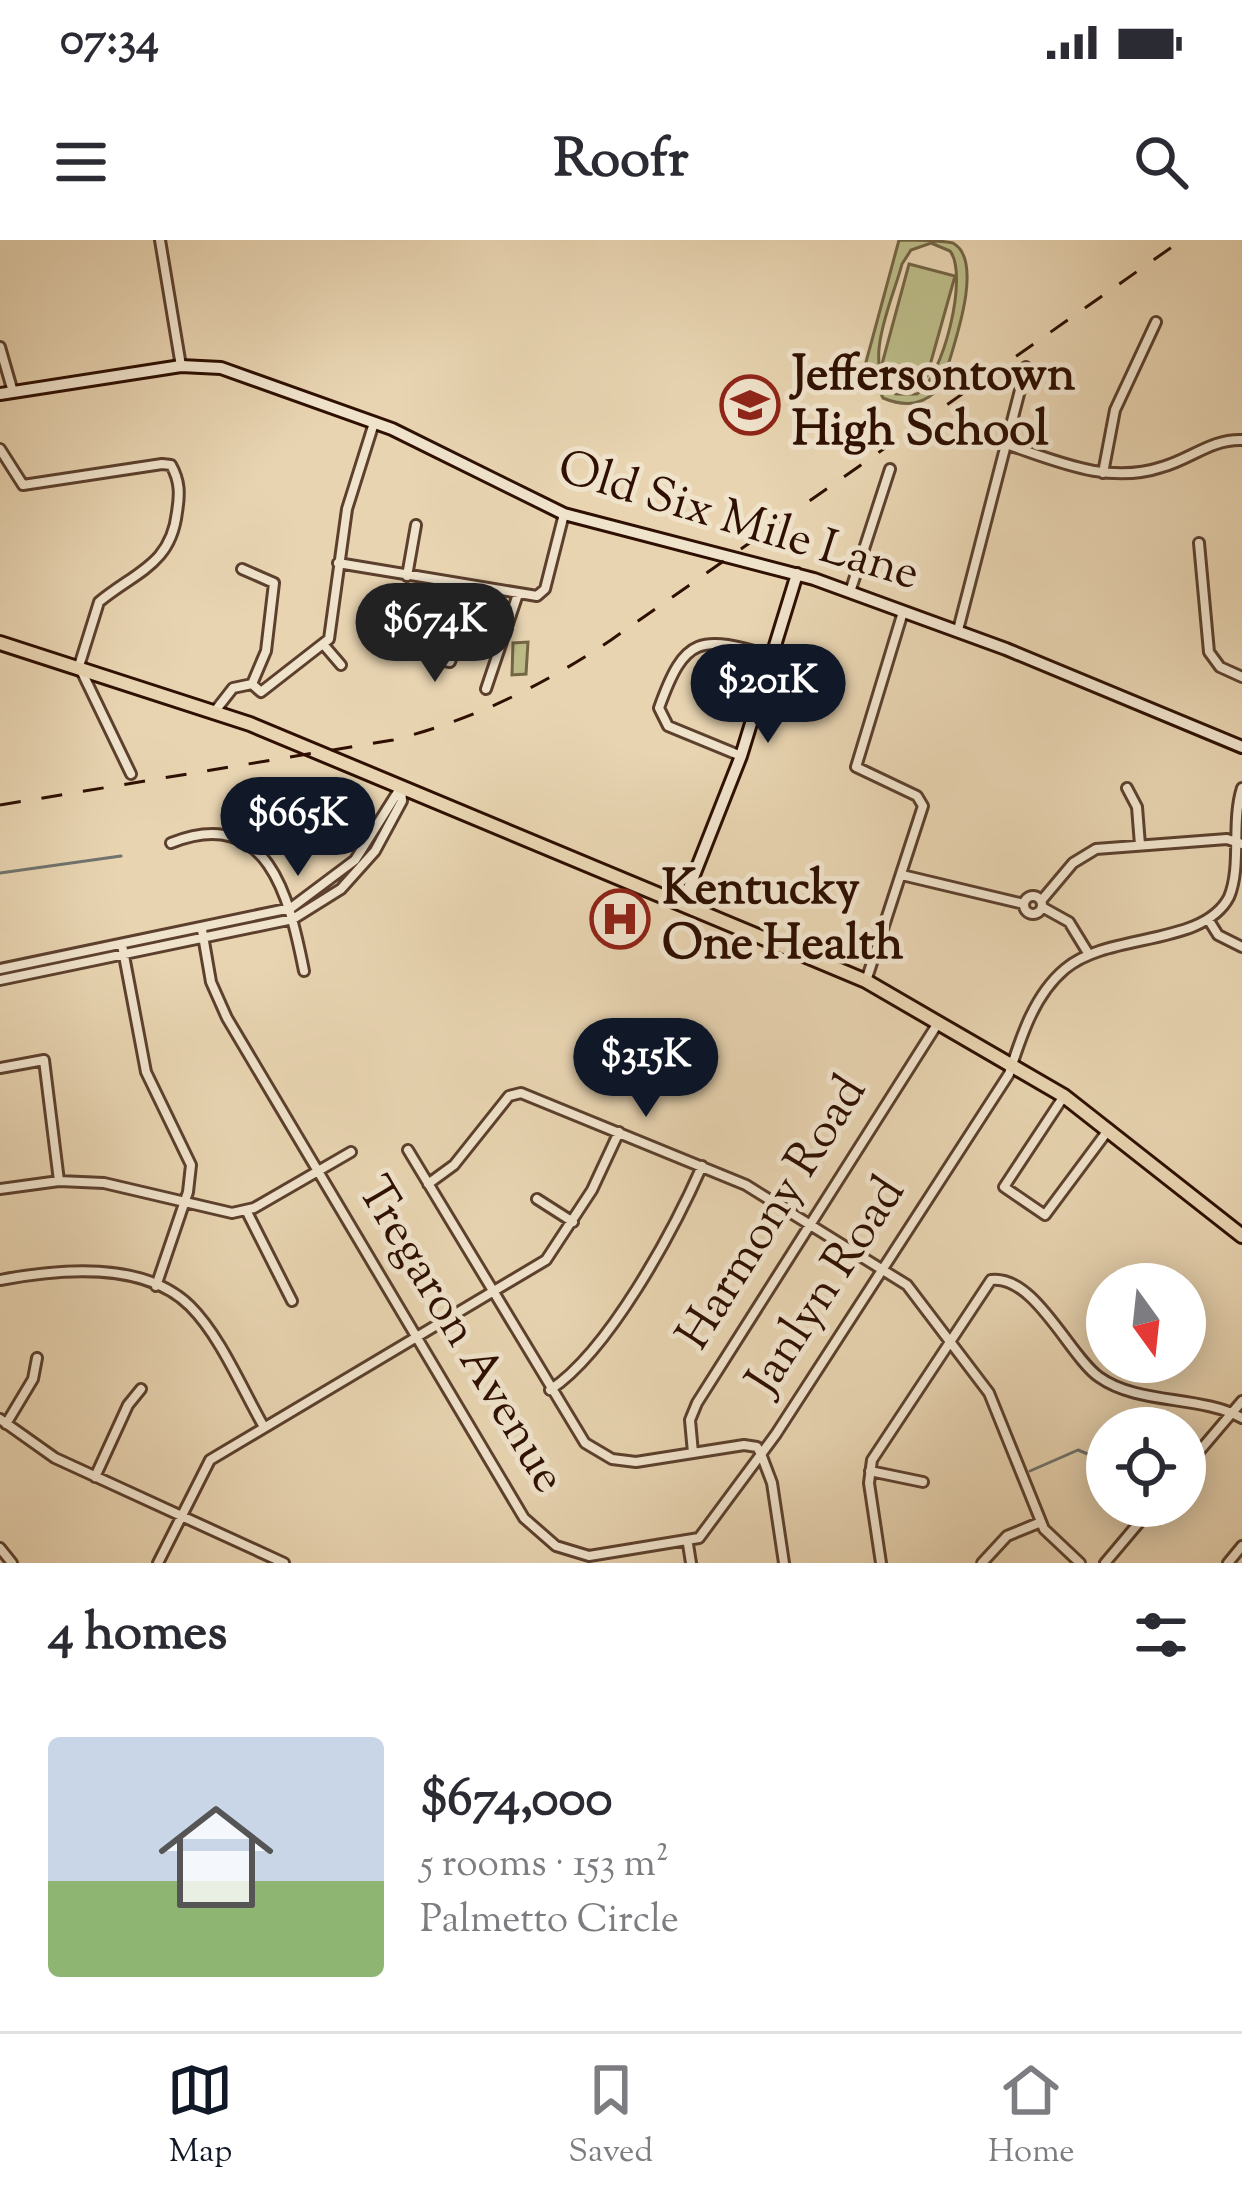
<!DOCTYPE html>
<html lang="en">
<head>
<meta charset="utf-8">
<style>
  body { margin:0; font-family:"Sorts Mill Goudy",serif; background:#f7f7f7; color:#2b2b33; height:100vh; display:flex; flex-direction:column; font-size:45px; white-space:nowrap }
  * { box-sizing:border-box; margin:0 }
  p { font-size:39px; color:#7c7c81 }
  .icon { flex:none; width:66px; height:66px; fill:none; stroke:currentColor; stroke-width:2; stroke-linecap:round; stroke-linejoin:round }
  .map { position:relative; height:1323px; overflow:hidden }
  .panel { display:flex; flex-direction:column; background:#fff; flex:1 }
  .panel>* { flex:none }
  .needle { width:78px; rotate:165deg }
  .fabs { position:absolute; left:1086px; top:1023px; display:grid; gap:24px }
  .fabs a { display:grid; place-items:center; width:120px; height:120px; border-radius:50%; background:#fff; box-shadow:0 6px 30px #0003; font-size:60px }
  .price { position:absolute; translate:-50% -102px; padding:0 27px; border-radius:42px; background:#111827; color:#fff; font-size:39px; line-height:78px; filter:drop-shadow(0 3px 6px #0008) }
  .price::after { content:''; position:absolute; left:50%; top:72px; width:36px; height:27px; margin-left:-18px; background:inherit; clip-path:polygon(0 0,100% 0,50% 100%) }
  .price.on { background:#222; color:#fff }
  ul { padding:0; list-style:none }
  li { display:flex; align-items:center; gap:36px; height:300px; padding:0 48px }
  li span { display:grid; place-items:center; flex:none; width:336px; height:240px; border-radius:12px; color:#555 }
  li>.icon { margin-inline-start:auto }
  span .icon { width:144px; height:144px; fill:#fffc; stroke-width:1 }
  li b { font-size:51px }
  h2 { display:flex; justify-content:space-between; align-items:center; height:144px; padding:0 48px; font-size:51px }
  .status { display:flex; justify-content:space-between; align-items:center; height:84px; padding:0 60px; background:#fff; direction:ltr }
  .status svg { height:33px; fill:currentColor }
  header { display:flex; justify-content:space-between; align-items:center; height:156px; padding:0 48px; background:#fff; font-size:54px; font-weight:700 }
  .menu { display:flex; justify-content:space-around; align-items:center; height:168px; border-top:3px solid #e1e1e2; background:#fff; font-size:33px; color:#7c7c81 }
  .menu a { display:grid; justify-items:center; gap:6px }
  .menu .on { color:#111827 }
  .map>svg:first-child { display:block }
  .green { fill:#bb8; stroke:#746544; stroke-width:3; fill-rule:evenodd }
  .lines { fill:none; stroke-linecap:round; stroke-linejoin:round }
  .stream { stroke:#70736e; stroke-width:3 }
  .street-casing { stroke:#5c402d; stroke-width:14 }
  .secondary-casing { stroke:#2e0f01; stroke-width:16 }
  .primary-casing { stroke:#2e0f01; stroke-width:18 }
  .street { stroke:#f0e3cc; stroke-width:8 }
  .secondary { stroke:#f0e3cc; stroke-width:10 }
  .primary { stroke:#e8d4b1; stroke-width:12 }
  .rail { stroke:#2e0f01; stroke-width:3; stroke-dasharray:21 21; stroke-linecap:butt }
  .labels { text-anchor:middle; dominant-baseline:central; stroke-width:10; stroke-linejoin:round; paint-order:stroke }
  .poi-label { font-size:48px; font-weight:bold; fill:#2e0f01; stroke:#f0e3cc; text-anchor:start }
  .street-label { font-size:48px; fill:#2e0f01; stroke:#f0e3cc }
</style>
</head>
<body>
<div class="status"><b>07:34</b><svg viewBox="0 0 49 12"><path d="M0 12V9h3v3zM5 12V6h3v6zM10 12V3h3v9zM15 12V0h3v12zM26 1h20v11H26zM47 4h2v5h-2z"/></svg></div>
<header><svg class="icon" aria-label="menu" viewBox="0 0 24 24"><path d="M4 6h16M4 12h16M4 18h16"/></svg>Roofr<svg class="icon" aria-label="search" viewBox="0 0 24 24"><circle cx="10" cy="10" r="6"/><path d="M15 15l6 6"/></svg></header>
<div class="map">
<svg width="1242" height="1323" viewBox="0 0 1242 1323">
  <rect width="100%" height="100%" fill="#e8d4b1"/>
  <filter id="stains"><feTurbulence type="fractalNoise" baseFrequency=".00167" numOctaves="4"/><feColorMatrix values="0 0 0 0 .2 0 0 0 0 .09 0 0 0 0 .02 0 0 0 .5 -.17"/></filter>
  <radialGradient id="worn" r=".72"><stop offset=".6" stop-color="#630" stop-opacity="0"/><stop offset="1" stop-color="#630" stop-opacity=".3"/></radialGradient>
  <path class="green" d="M899,0C914,0 940,0 953,3C987,22 950,115 942,145C925,165 907,168 883,158L866,122ZM931,3L950,11C969,35 943,138 917,154H896C858,129 893,60 902,24L911,10Z
    M909,24L955,36L927,136L882,124Z
    M528,402L526,434L512,435L513,403Z"/>
  <g class="lines">
    <path class="stream" d="M0,633L121,616
      M1030,1231L1078,1210L1095,1217L1107,1234
      M1140,1266L1142,1267"/>
    <defs>
      <path id="street" d="M160,0L181,126
        M0,107L13,152
        M1006,204C1057,221 1108,245 1162,227C1191,219 1211,199 1242,200
        M0,209L23,245L162,224L171,225C180,241 180,254 177,272C171,325 135,332 99,362L79,426L131,534
        M1103,233L1115,170L1156,82
        M1199,303L1209,412L1220,427L1242,437
        M338,323L537,356L545,349L564,274
        M242,329L274,343L266,411L252,444
        M407,336L416,285
        M850,352L890,229
        M454,359L467,366V373L450,422L429,418L437,367Z
        M958,390L1026,127
        M323,404L341,425
        M486,449L518,354
        M215,471L233,448L252,444L261,452L329,399L347,269L374,183
        M741,516L668,486L659,468C685,395 700,395 772,416
        M1127,548L1137,567L1140,605
        M171,603C268,565 289,656 304,731
        M902,635L1024,664
        M1024 665a9 9 0 1 1 18 0a9 9 0 1 1-18 0Z
        M1041,661L1073,623L1096,609L1227,599L1242,604
        M1042,667L1069,682L1088,713
        M1208,679L1218,695L1242,707
        M202,690L211,742L227,778L524,1278L556,1306L589,1316L699,1298L776,1194L1009,834C1021,797 1034,755 1065,729C1108,692 1203,707 1229,657C1242,626 1231,582 1242,548
        M122,705L146,832L191,925L188,952L156,1046
        M0,729L291,668L355,620L401,547
        M0,740L293,679L341,649L375,611L402,561L401,547
        M866,741L923,566L917,556L856,527L903,372
        M0,828L44,820L59,941
        M1064,856L1004,947L1045,975L1109,889
        M408,910L585,1203L612,1219L636,1222L744,1205L757,1207L761,1214
        M428,944L454,925L509,856L521,853L746,945L907,1045L989,1153L1044,1289L1080,1323
        M0,949L59,941L104,943L232,973L254,968L351,912
        M537,959L573,982
        M246,970L292,1061
        M0,1040C58,1029 143,1020 190,1066C221,1097 242,1149 264,1187
        M550,1150C609,1111 673,992 702,926
        M0,1179L55,1218L284,1323
        M6,1184L33,1139L37,1118
        M693,1213L690,1180L697,1163L938,783
        M761,1214L772,1243L784,1323
        M1185,1228L1242,1161
        M870,1231L923,1242
        M95,1237L128,1165L141,1149
        M688,1304L691,1323
        M0,1308L12,1323
        M158,1323L210,1220L546,1020L592,950L619,892
        M881,1323L869,1243L872,1220L991,1040C1034,1034 1070,1117 1099,1137C1138,1165 1200,1155 1242,1178
        M982,1323L1007,1296L1041,1282
        M1105,1323L1153,1266
        M1228,1323L1242,1306"/>
      <path id="secondary" d="M0,154L181,126L221,128L392,189L564,274L814,339L1006,409L1242,507
        M683,663L741,516L797,334"/>
      <path id="primary" d="M0,403L250,484L866,741L1064,856L1242,996"/>
    </defs>
    <use href="#street" class="street-casing"/>
    <use href="#secondary" class="secondary-casing"/>
    <use href="#primary" class="primary-casing"/>
    <use href="#street" class="street"/>
    <use href="#secondary" class="secondary"/>
    <use href="#primary" class="primary"/>
    <path class="rail" d="M0,565L393,500C473,480 542,446 611,400L1182,0"/>
  </g>
  <defs>
    <symbol id="school-ring" viewBox="-11 -11 22 22"><circle r="9.5" fill="#f0e3cc" stroke="#8f2418" stroke-width="1.5"/><path d="M0-5L7-2L0 1L-7-2ZM-4 1L0 2.5L4 1V4Q0 6-4 4Z" fill="#8f2418"/></symbol>
    <symbol id="hospital-ring" viewBox="-11 -11 22 22"><circle r="9.5" fill="#f0e3cc" stroke="#8f2418" stroke-width="1.5"/><path d="M-5-5h3v3.5h4V-5h3V5h-3V1.5h-4V5h-3Z" fill="#8f2418"/></symbol>
  </defs>
  <g fill-rule="evenodd">
    <use href="#school-ring" x="717" y="132" width="66" height="66"/>
    <use href="#hospital-ring" x="587" y="646" width="66" height="66"/>
  </g>
  <g class="labels">
    <g class="poi-label">
      <text x="792" y="137">Jeffersontown<tspan x="792" dy="55">High School</tspan></text>
      <text x="662" y="651">Kentucky<tspan x="662" dy="55">One Health</tspan></text>
    </g>
    <g class="street-label">
      <text transform="translate(738 283) rotate(17)">Old Six Mile Lane</text>
      <text transform="translate(774 974) rotate(-58)">Harmony Road</text>
      <text transform="translate(828 1047) rotate(-57)">Janlyn Road</text>
      <text transform="translate(459 1096) rotate(59)">Tregaron Avenue</text>
    </g>
  </g>
  <rect width="100%" height="100%" filter="url(#stains)"/>
  <rect width="100%" height="100%" fill="url(#worn)"/>
</svg>
<div class="fabs">
<a><svg class="needle" viewBox="-14 -14 28 28"><path d="M0-13l5 13h-10z" fill="#e53935"/><path d="M0 13l5-13h-10z" fill="#7c7c81"/></svg></a>
<a><svg class="icon" aria-label="locate" viewBox="0 0 24 24"><circle cx="12" cy="12" r="6"/><path d="M12 2v4M12 18v4M2 12h4M18 12h4"/></svg></a>
</div>
<b class="price on" style="left:435px;top:445px">$674K</b>
<b class="price" style="left:768px;top:506px">$201K</b>
<b class="price" style="left:298px;top:639px">$665K</b>
<b class="price" style="left:646px;top:880px">$315K</b>
</div>
<section class="panel">
<h2>4 homes<svg class="icon" aria-label="filters" viewBox="0 0 24 24"><path d="M4 7h16M4 17h16"/><circle cx="9" cy="7" r="2"/><circle cx="15" cy="17" r="2"/></svg></h2>
<ul>
<li><span style="background:linear-gradient(#c9d6e8 60%,#8fb573 0)"><svg class="icon" aria-label="home" viewBox="0 0 24 24"><path d="M3 11l9-7 9 7M6 9v11h12V9"/></svg></span><div><b>$674,000</b><p>5 rooms · 153 m²</p><p>Palmetto Circle</p></div></li>
</ul>
</section>
<nav class="menu">
<a class="on"><svg class="icon" aria-label="map" viewBox="0 0 24 24"><path d="M3 6l6-2 6 2 6-2v14l-6 2-6-2-6 2zM9 4v14M15 6v14"/></svg>Map</a>
<a><svg class="icon" aria-label="saved" viewBox="0 0 24 24"><path d="M7 4h10v16l-5-4-5 4z"/></svg>Saved</a>
<a><svg class="icon" aria-label="home" viewBox="0 0 24 24"><path d="M3 11l9-7 9 7M6 9v11h12V9"/></svg>Home</a>
</nav>
</body>
</html>
